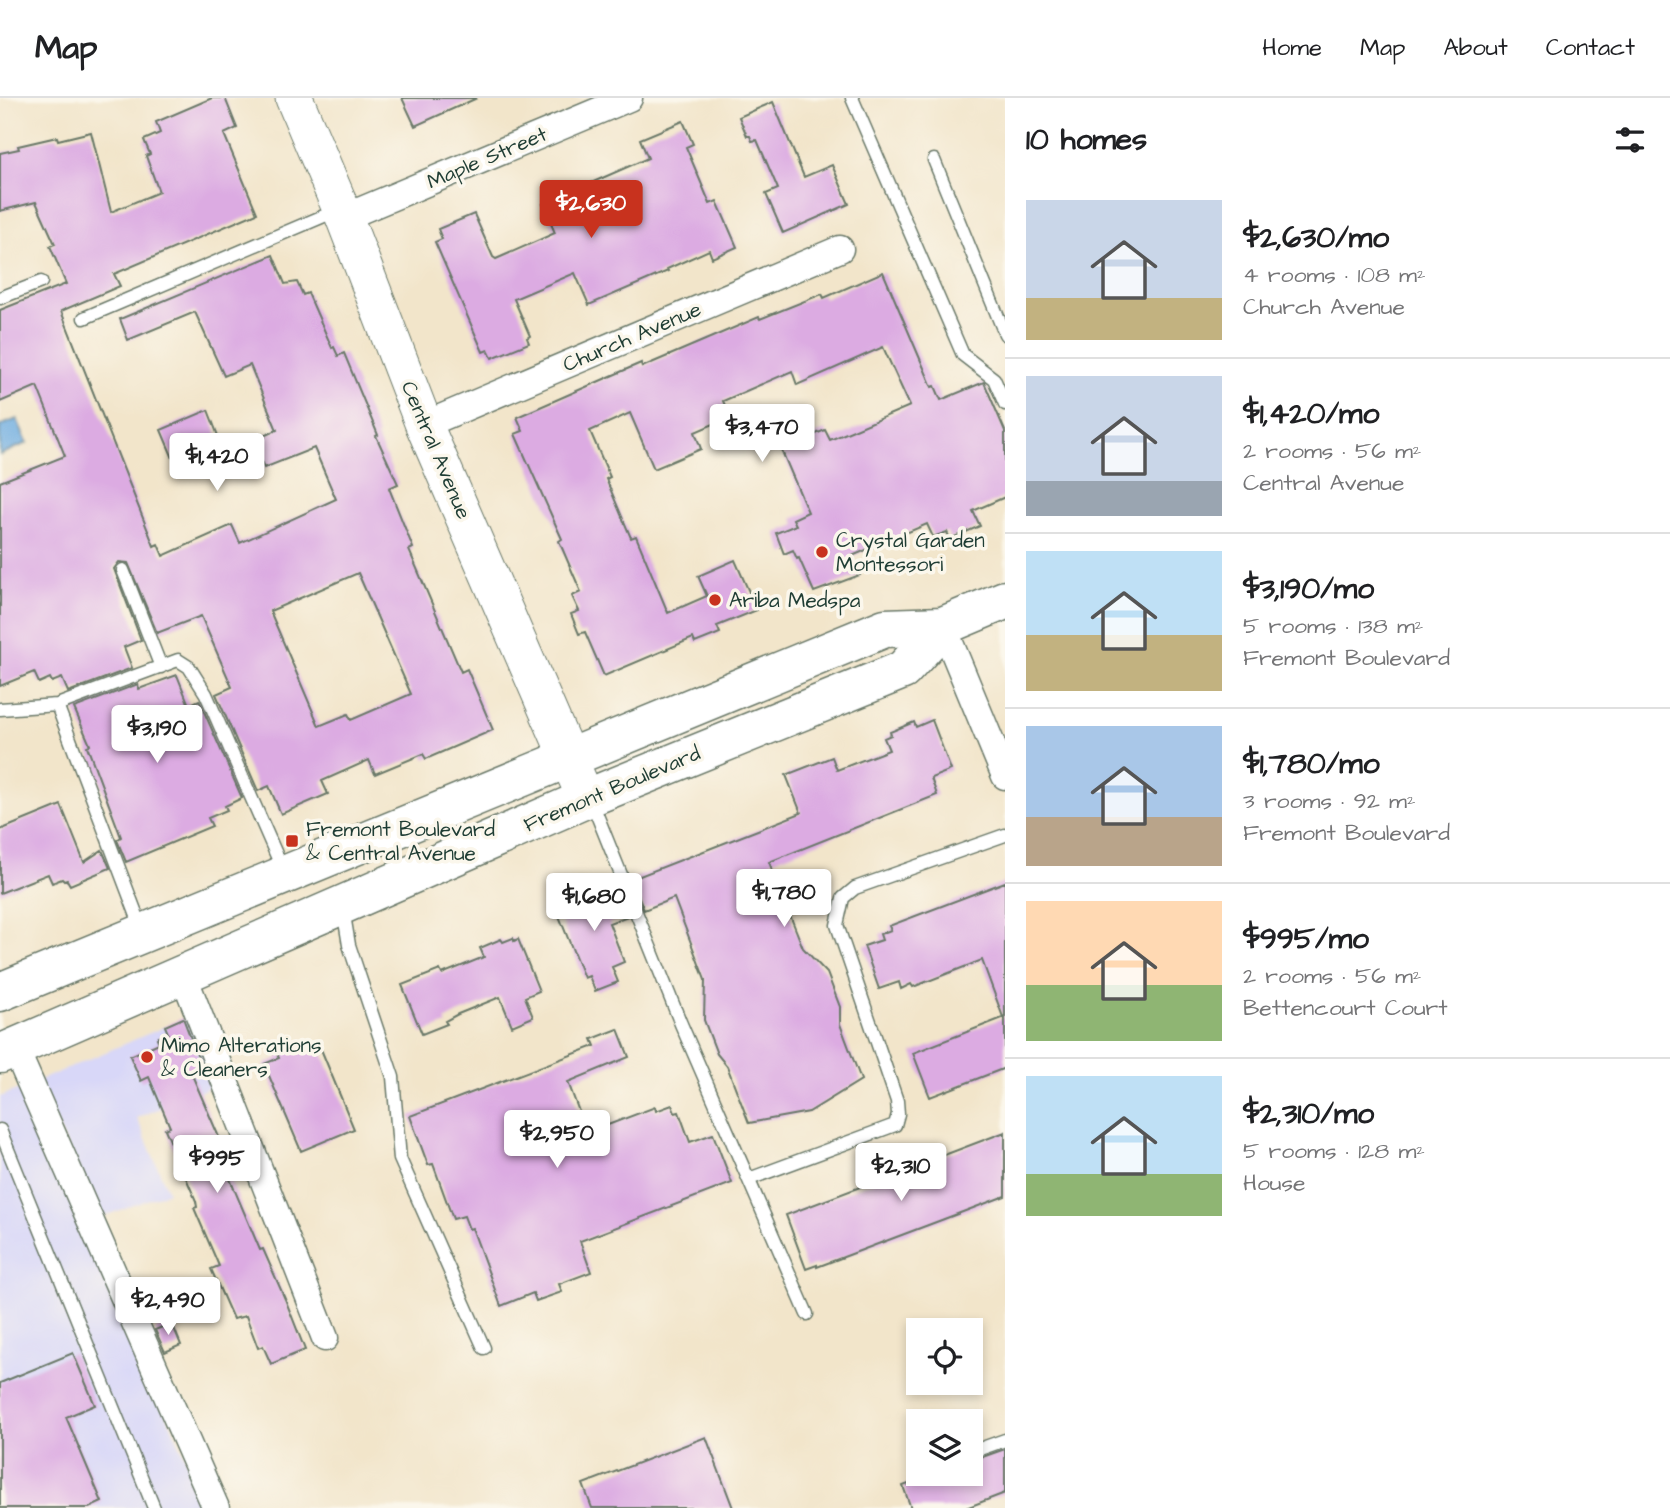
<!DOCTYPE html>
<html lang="en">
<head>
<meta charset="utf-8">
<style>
  body { margin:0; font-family:"Architects Daughter",sans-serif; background:#f2f2f2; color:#202124; height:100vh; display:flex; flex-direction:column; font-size:26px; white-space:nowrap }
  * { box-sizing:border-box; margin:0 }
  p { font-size:23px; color:#757577 }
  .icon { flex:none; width:38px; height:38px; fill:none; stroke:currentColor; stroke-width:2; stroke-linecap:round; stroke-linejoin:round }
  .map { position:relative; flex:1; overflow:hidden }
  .side { display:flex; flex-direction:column; background:#fff; width:665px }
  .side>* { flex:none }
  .controls { position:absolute; left:906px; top:1220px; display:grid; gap:14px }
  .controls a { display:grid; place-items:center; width:77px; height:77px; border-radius:0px; background:#fff; box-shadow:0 4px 10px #0003; font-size:35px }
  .price { position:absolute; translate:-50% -60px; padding:0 16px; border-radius:7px; background:#fff; color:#222; font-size:23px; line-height:46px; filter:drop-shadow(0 2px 4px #0008) }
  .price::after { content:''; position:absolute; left:50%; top:42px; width:21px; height:16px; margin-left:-10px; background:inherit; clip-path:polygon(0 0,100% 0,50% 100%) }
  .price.on { background:#c8321e; color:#fff }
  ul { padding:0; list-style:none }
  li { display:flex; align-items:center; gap:21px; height:175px; padding:0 21px }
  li+li { border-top:2px solid #e0e0e0 }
  li span { display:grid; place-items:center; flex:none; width:196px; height:140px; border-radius:0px; color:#555 }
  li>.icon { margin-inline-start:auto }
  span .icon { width:84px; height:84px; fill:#fffc; stroke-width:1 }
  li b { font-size:30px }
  h2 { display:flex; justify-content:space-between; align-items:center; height:84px; padding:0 21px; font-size:30px }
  header { display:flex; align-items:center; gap:42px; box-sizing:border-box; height:98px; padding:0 35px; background:#fff; border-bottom:2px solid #e0e0e0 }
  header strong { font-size:33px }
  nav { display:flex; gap:38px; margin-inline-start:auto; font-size:24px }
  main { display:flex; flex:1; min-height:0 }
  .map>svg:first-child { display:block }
  .built { fill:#d8d7f8 }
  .water { fill:#6dace0; stroke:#46748a; stroke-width:2 }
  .building { fill:#dcabe2; fill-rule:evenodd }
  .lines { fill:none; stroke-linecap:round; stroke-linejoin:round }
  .lane-casing { stroke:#697868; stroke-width:15 }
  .street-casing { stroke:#697868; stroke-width:29 }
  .secondary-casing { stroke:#697868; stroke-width:39 }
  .primary-casing { stroke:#697868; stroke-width:41 }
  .lane { stroke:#fff; stroke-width:12 }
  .street { stroke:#fff; stroke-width:26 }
  .secondary { stroke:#fff; stroke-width:37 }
  .primary { stroke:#fff; stroke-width:38 }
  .poi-dot { fill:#c8321e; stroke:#fbf7ec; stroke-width:2.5 }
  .labels { text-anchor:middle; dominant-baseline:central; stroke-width:7; stroke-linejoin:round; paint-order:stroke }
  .street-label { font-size:21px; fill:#1f3d34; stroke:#fbf7ec }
  .poi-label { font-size:21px; fill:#1f3d34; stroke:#fbf7ec; text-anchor:start }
</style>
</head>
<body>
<header>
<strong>Map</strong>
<nav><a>Home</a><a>Map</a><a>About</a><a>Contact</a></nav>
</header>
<main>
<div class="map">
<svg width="1005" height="1410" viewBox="0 0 1005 1410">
  <rect width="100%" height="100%" fill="#fbf7ec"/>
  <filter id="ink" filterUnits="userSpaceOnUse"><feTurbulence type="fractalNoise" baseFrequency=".0143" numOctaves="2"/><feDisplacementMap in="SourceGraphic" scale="14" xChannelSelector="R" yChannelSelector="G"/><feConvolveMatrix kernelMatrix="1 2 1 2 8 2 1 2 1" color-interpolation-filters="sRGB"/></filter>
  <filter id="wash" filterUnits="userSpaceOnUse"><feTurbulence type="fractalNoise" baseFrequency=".00686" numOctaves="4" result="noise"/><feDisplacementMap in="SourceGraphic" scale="28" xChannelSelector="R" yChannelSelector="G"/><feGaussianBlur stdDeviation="1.57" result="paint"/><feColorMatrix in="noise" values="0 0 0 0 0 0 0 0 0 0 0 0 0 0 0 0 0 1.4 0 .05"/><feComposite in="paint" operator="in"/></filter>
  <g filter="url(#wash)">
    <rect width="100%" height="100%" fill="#f2e5ca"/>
    <path class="built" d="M192,917L220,985L137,1020L168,1094L99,1120L38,983Z
      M21,990L208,1410H0V999Z"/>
    <path class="water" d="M17,321L27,345L0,357V328Z"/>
    <g id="blocks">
      <path class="building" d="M212,0H225L237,30L224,36L257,115L114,176L120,188L61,213L154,448L158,446L163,458L232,427L240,445L336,401L314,350L264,370L252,343L277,332L250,267L224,278L195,214L128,242L120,221L273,157L285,186L297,184L303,197L308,195L332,250L334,249L338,258L344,255L378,337L376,338L398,386L389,390L413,450L409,452L461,574L467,571L493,632L426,661L423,656L375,676L369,662L322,683L328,696L281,716L269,688L258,693L216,596L232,589L201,518L157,535L128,465L119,464L114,471L141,542L124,549L132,570L68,594L62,580L52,584L50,580L39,585L34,574L0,588V384L65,358L37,288L0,304V212L66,186L50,148L55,146L36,104L0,113V55L19,51L18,48L57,39L58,42L91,34L111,114L159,94L146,58L150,56L144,42L160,35L156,24ZM358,475L411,596L351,622L348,616L319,628L270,513Z
        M402,0H477L415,28Z
        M773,4L804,79L832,67L849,106L783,135L766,96L778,91L757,42L752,43L750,38H747L739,19Z
        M683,23L693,46L686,49L710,106L717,103L737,149L712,160L709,152L667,171L668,173L589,207L575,175L514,201L530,238L527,240L529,245L492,260L488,252L483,254L435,144L442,141L438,131L474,116L493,159L496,161L555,135L543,106L648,60L640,41Z
        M883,174L932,289L935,288L941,302L984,284L1005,333V399L973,413L980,428L950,441L947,434L933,439L927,426L852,458L860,477L814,494L799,460L797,461L793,452L784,456L776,435L796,427L793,421L808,414L781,351L825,332L830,342L910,308L883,249L797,287L792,273L723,303L730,319L695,334L701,351L654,371L630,315L590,333L610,379L606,381L631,440L636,438L668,515L707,498L698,478L735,462L757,512L717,528L720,535L695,545L693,540L604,578L585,534L579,536L571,516L579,513L572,498L581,494L559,443L562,441L515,336L523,333L517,319L641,265L642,269L759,219L760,221L822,196L824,200Z
        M208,312L220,343L201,351L202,354L175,365L161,332Z
        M177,577L189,607L199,602L242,700L225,708L227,712L208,720L212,728L126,764L117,742L121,739L87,648L90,647L74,610L138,586L139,591Z
        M932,622L951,672L931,680L937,697L769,764L803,850L827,875L840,909V926L861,982L809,1014L749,1025L727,968L717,956L704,922L705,882L674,800L644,812L632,781L801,715L786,677L832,659L837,672L889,652L884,640L891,637L890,634L914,624L916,629Z
        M61,707L84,764L102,752L110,770L70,787L67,782L64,783L62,781L52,785L48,776L0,795V732Z
        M1005,784V918L1003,919L982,862L913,889L911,886L901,891L899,884L879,891L864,848L882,842L880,836L891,832L889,828Z
        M615,786L628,818L609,825L624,864L612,869L618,884L595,893L589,878L584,880L555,808L560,807L559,805L593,791L594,794Z
        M513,840L514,843L518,841L539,893L525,899L533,919L512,928L500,899L458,916L445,923L447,926L422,936L402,887L440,872L442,876L484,859L480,850L501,841L503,844Z
        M1005,919V970L930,999L913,955Z
        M183,920L203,972L192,977L225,1053L220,1055L224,1067L260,1152L263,1151L285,1201L305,1252L271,1266L263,1248L258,1250L246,1218L233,1221L211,1171L219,1168L194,1110L197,1109L196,1103L165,1031L170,1029L149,979L141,983L130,958L159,945L157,940L168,935L165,928Z
        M618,931L629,959L568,984L587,1035L655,1009L656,1013L672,1007L675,1015L679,1014L690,1044L713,1036L732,1085L580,1143L591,1174L559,1186L562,1194L536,1203L533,1195L501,1208L472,1130L469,1131L464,1118L453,1121L433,1066L428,1067L410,1018L595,948L592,941Z
        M318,944L354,1031L301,1053L264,966L279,960L277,956L301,946L303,950Z
        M1005,1034V1098L817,1169V1167L806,1171L786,1117Z
        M172,1225L181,1247L165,1254L155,1232Z
        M73,1255L95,1307L66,1319L102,1404L89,1410H0V1285Z
        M706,1339L733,1410H592L583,1386Z
        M1005,1351V1395L966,1410H911L903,1388L935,1376H971V1363Z"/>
    </g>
  </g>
  <g filter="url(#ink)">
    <use href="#blocks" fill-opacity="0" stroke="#697868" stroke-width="2"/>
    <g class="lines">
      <defs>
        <path id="lane" d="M852,0L963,257L994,281L1005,306
          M934,62L1005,236
          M0,200L41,184
          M84,220L338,112
          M123,472L161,569
          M0,611L57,607
          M591,702L681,926L807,1216
          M343,811L349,847L393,979L400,1061L484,1250
          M142,831L57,607L178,562L189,569L206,596L283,772
          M0,1032L154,1410
          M749,1081L895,1027L898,1016L897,1003L837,827L843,800L855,790L1005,737
          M971,1354L1005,1342"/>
        <path id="street" d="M345,119L629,0
          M424,327L840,151
          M943,528L1005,678
          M183,876L325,1240
          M15,950L216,1410"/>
        <path id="secondary" d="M294,0L341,111L424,327L586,701"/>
        <path id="primary" d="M0,894L885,530L943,528L1005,502
          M0,956L590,699L903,572L943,528"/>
      </defs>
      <use href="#lane" class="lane-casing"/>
      <use href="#street" class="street-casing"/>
      <use href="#secondary" class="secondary-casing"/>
      <use href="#primary" class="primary-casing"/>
      <use href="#lane" class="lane"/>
      <use href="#street" class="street"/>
      <use href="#secondary" class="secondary"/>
      <use href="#primary" class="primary"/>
    </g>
  </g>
  <g class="poi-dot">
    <circle cx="822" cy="454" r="7"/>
    <circle cx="715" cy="502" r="7"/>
    <rect x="285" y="736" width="14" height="14" rx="3.5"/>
    <circle cx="147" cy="959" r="7"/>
  </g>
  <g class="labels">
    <g class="street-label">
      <text transform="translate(487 60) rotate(-23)">Maple Street</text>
      <text transform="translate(632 239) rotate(-23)">Church Avenue</text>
      <text transform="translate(436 352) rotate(67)">Central Avenue</text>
      <text transform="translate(612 691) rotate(-23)">Fremont Boulevard</text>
    </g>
    <g class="poi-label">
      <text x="836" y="442">Crystal Garden<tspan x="836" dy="24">Montessori</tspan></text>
      <text x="729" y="502">Ariba Medspa</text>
      <text x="306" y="731">Fremont Boulevard<tspan x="306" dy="24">&amp; Central Avenue</tspan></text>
      <text x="161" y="947">Mimo Alterations<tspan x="161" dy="24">&amp; Cleaners</tspan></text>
    </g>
  </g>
</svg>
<div class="controls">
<a><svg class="icon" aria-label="locate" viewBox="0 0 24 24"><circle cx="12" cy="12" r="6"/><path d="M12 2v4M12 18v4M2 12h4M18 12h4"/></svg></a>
<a><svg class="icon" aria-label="layers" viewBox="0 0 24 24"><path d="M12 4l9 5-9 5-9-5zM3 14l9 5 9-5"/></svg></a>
</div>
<b class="price on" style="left:591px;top:142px">$2,630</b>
<b class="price" style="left:762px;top:366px">$3,470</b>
<b class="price" style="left:217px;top:395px">$1,420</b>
<b class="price" style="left:157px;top:667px">$3,190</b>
<b class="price" style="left:784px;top:831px">$1,780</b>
<b class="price" style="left:594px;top:835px">$1,680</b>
<b class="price" style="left:557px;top:1072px">$2,950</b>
<b class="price" style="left:217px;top:1097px">$995</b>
<b class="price" style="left:901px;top:1105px">$2,310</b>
<b class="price" style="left:168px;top:1239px">$2,490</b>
</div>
<section class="side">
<h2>10 homes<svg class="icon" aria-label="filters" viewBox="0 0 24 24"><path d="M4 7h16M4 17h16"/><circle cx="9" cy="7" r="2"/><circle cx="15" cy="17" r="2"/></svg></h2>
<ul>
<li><span style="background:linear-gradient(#c9d6e8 70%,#c2b280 0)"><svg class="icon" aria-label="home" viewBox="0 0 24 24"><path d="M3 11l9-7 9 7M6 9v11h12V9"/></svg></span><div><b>$2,630/mo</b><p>4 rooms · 108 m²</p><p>Church Avenue</p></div></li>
<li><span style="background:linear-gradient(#c9d6e8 75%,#9aa5b1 0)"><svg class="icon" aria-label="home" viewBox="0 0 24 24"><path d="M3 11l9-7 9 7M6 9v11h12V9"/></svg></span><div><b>$1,420/mo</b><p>2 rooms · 56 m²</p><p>Central Avenue</p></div></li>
<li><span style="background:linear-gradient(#bfe0f5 60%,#c2b280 0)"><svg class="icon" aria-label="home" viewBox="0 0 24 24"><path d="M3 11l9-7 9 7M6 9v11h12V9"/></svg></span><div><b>$3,190/mo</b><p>5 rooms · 138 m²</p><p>Fremont Boulevard</p></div></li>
<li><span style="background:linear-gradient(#a9c7e8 65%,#b9a48a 0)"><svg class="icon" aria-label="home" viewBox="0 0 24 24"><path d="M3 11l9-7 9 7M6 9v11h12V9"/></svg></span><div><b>$1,780/mo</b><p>3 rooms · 92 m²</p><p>Fremont Boulevard</p></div></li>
<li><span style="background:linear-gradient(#ffd9b3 60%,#8fb573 0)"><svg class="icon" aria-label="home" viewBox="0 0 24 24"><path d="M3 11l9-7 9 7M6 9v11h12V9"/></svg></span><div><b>$995/mo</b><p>2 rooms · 56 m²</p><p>Bettencourt Court</p></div></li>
<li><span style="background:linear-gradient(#bfe0f5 70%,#8fb573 0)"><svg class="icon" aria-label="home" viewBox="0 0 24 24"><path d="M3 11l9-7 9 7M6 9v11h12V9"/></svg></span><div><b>$2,310/mo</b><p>5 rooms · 128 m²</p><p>House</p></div></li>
</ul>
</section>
</main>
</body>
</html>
